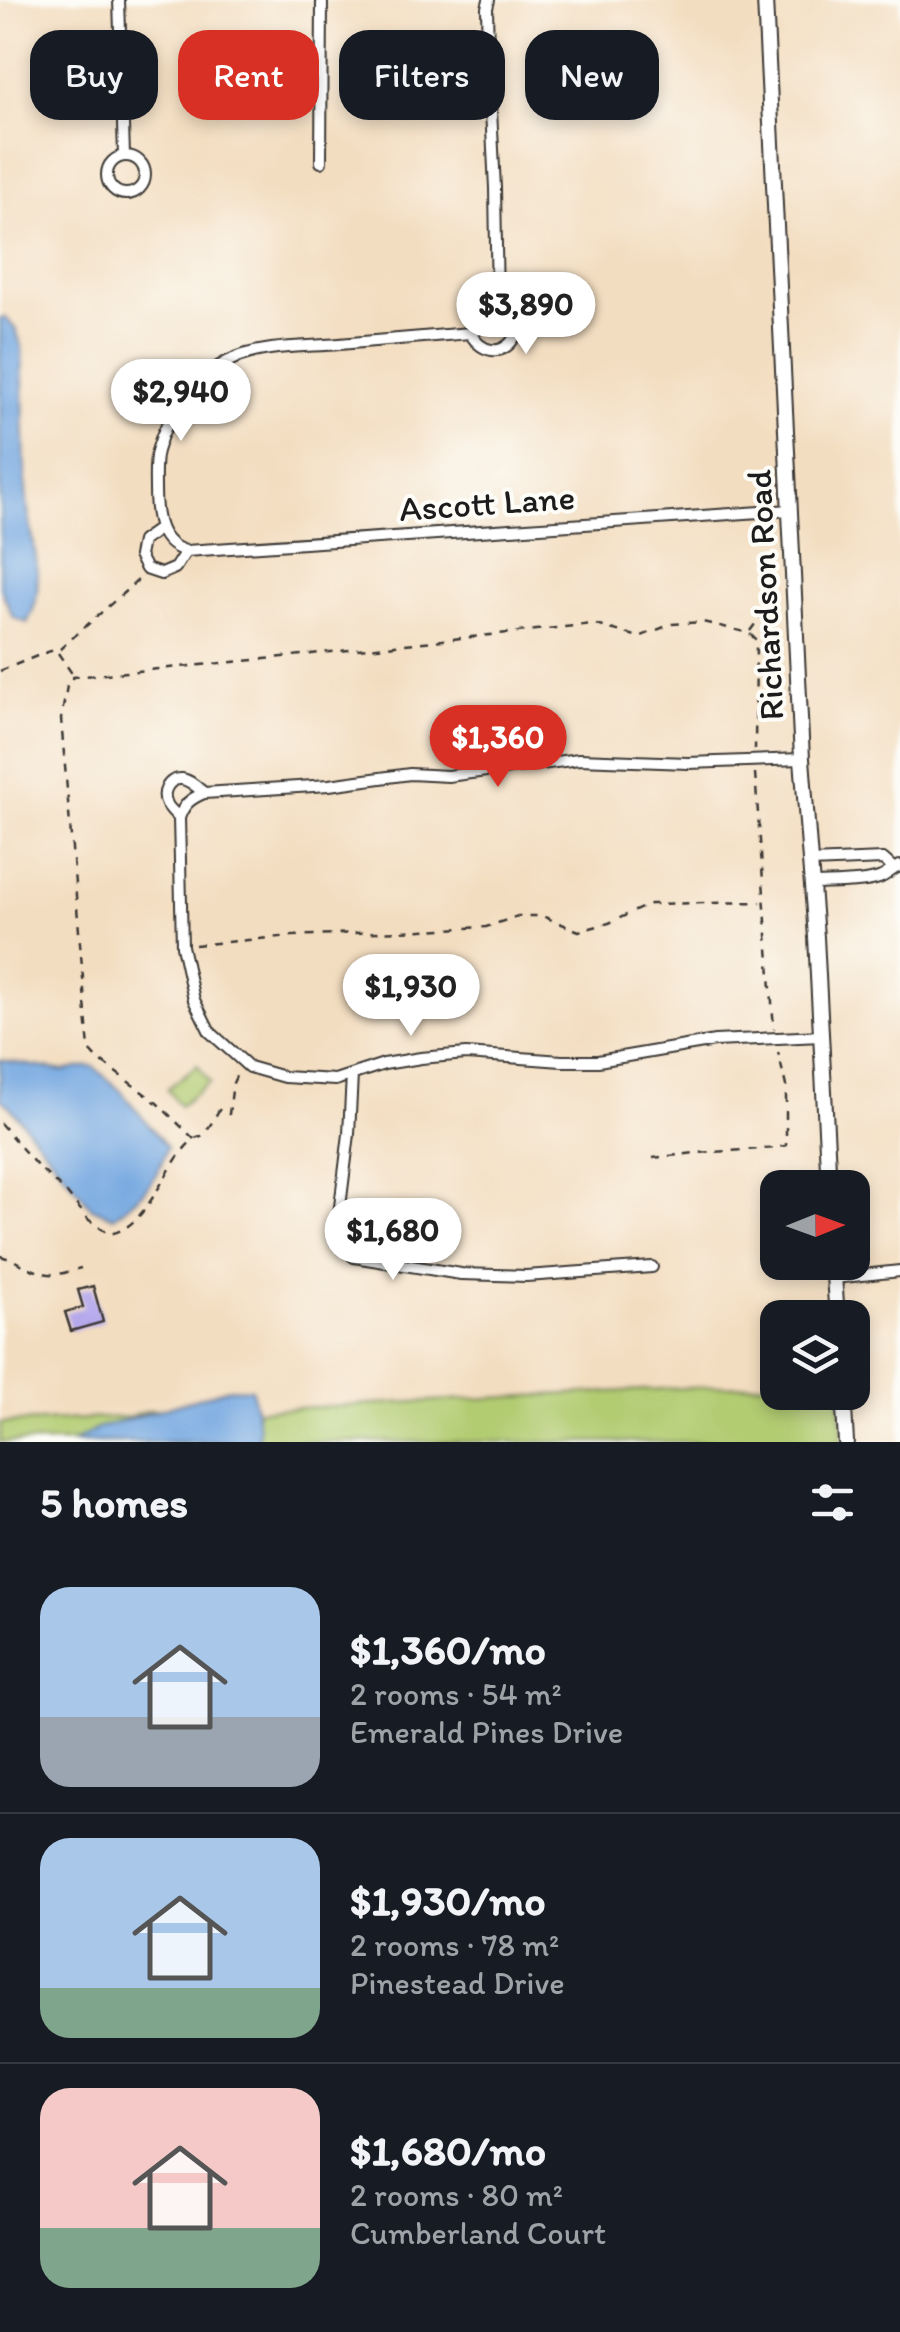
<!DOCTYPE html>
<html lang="en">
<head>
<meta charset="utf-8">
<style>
  body { margin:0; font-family:Itim,sans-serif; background:#20242c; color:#f1f3f6; height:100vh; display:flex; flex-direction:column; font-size:38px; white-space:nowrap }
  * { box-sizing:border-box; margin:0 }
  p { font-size:32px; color:#9ea1a6 }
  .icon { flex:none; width:55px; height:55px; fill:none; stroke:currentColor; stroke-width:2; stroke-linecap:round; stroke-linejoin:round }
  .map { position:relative; height:1442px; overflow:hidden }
  .panel { display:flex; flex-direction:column; background:#171b24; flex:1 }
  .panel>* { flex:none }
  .hud { position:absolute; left:30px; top:30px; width:840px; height:90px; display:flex; gap:20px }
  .needle { width:65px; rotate:89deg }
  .fabs { position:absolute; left:760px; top:1170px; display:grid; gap:20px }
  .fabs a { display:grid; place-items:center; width:110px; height:110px; border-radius:20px; background:#171b24; box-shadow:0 5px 15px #0003; font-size:50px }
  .price { position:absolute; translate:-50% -85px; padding:0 22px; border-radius:35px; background:#fff; color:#222; font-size:32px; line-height:65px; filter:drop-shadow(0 2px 5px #0008) }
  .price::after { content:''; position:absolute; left:50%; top:60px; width:30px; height:22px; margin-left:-15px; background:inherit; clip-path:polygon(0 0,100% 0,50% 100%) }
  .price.on { background:#d93025; color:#fff }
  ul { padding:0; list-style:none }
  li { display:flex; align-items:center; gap:30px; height:250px; padding:0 40px }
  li+li { border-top:2px solid #363941 }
  li span { display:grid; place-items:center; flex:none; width:280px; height:200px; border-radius:30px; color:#555 }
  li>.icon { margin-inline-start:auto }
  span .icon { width:120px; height:120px; fill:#fffc; stroke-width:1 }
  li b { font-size:42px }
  h2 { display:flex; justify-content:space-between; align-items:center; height:120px; padding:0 40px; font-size:42px }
  .chip { padding:0 35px; border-radius:30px; background:#171b24; box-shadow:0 5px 15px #0003; font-size:35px; line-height:90px }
  .chip.on { background:#d93025; color:#fff }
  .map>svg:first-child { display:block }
  .green { fill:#b2cc72; stroke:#677447; stroke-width:2.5 }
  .water { fill:#74a7e0; stroke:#48627e; stroke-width:2.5 }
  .building { fill:#b5a9ec }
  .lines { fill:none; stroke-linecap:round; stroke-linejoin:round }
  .minor-casing { stroke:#3c3935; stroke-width:14 }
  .tertiary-casing { stroke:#3c3935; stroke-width:18 }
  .path { stroke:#3c3935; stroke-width:2.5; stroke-dasharray:8 8; stroke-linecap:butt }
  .minor { stroke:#fff; stroke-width:10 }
  .tertiary { stroke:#fff; stroke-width:14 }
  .labels { text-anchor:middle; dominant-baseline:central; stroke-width:8; stroke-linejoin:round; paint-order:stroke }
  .street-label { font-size:35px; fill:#1c1c1c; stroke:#fdfcf7 }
</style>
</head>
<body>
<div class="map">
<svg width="900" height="1442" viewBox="0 0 900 1442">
  <rect width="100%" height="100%" fill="#fdfcf7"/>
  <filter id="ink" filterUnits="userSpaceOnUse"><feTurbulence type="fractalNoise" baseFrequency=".01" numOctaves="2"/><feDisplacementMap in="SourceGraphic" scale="20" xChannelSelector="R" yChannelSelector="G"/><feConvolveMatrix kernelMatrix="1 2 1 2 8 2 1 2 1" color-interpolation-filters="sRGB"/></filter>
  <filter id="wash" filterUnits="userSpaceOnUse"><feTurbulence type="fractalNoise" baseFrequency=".0048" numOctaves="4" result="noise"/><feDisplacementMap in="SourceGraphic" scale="40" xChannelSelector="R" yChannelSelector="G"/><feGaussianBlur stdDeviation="2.25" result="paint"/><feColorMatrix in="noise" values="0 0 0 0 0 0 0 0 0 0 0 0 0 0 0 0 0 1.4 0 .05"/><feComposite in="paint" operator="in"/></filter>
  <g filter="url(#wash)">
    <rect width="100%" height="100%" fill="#f3ddc0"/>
    <path class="green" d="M197,1065L210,1082L180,1106L167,1089Z
      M777,1383L778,1392L839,1393L843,1442H0V1423L128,1417L149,1410L242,1411Z"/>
    <path class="water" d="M0,318H6L16,330L22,347C24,399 23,451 27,502C31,542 49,587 27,623L13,617L0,587Z
      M0,1060L63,1071L89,1066L94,1067L120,1090L167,1147C156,1184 144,1193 114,1217L92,1208L10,1107L0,1099Z
      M230,1388L252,1389L259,1428L258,1442H72L99,1428Z"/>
    <g id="blocks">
      <path class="building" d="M93,1286L103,1322L71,1331L65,1312L83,1307L78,1290Z"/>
    </g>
  </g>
  <g filter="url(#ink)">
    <use href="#blocks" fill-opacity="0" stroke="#3c3935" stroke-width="2.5"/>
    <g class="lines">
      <defs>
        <path id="minor" d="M119,0L124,155
          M489,0L487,8L488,52L495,188L497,303L490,317L482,327L470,333C426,337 383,340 339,344C306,347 264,345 233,359C195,376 168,411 157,451C154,462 155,477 155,489C155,515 158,544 186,551L791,510
          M107 175a19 19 0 1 1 38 0a19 19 0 1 1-38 0Z
          M321,162L322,0
          M470,333C496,377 543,325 497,303
          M159,529L142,541L139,556L146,569L161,574L175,568L186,551
          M802,759L688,763L579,759L448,776L410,774L329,785L204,793C190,799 184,804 179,818L182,946L194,1000L210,1032L249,1067L284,1077L335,1080L384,1064L421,1058L466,1054L562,1061H598L715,1041L821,1036
          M179,818C177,816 167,806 167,804C161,793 168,778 182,779C190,780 198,788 204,793
          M810,862L883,859L893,868
          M812,884C832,883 861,884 879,878C888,875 891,869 900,866
          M352,1075L349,1134L337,1231L341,1246L354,1257L461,1274L526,1276L652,1267
          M834,1278L900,1271"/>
        <path id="tertiary" d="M765,0L802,759L816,937L829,1188
          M833,1262L837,1318
          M843,1392L846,1442"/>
      </defs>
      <use href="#minor" class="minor-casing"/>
      <use href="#tertiary" class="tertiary-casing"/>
      <path class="path" d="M750,631L770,604
        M58,653L73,675
        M0,671L47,652L60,649L138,580
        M755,773L774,1029
        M195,945L292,936L486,927L518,916H542L579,931L609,923L650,904L761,902
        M0,1123L38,1167L66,1192L89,1220L109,1234C149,1228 164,1164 193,1140C204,1131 197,1142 206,1131C211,1125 215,1117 219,1110L229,1114L233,1083L238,1072
        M194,1139L157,1103L98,1059L89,1049L61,719L67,686L73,677L255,660L593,624L639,637L672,624L703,622L749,633L756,640L755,750
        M653,1158L695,1153L777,1148L786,1145V1086L778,1052
        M0,1256C19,1260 37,1276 56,1274C64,1274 73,1270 81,1268"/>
      <use href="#minor" class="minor"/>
      <use href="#tertiary" class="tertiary"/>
    </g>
  </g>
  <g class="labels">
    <g class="street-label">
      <text transform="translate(487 503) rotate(-4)">Ascott Lane</text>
      <text transform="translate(765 595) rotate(-93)">Richardson Road</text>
    </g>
  </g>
</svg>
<div class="fabs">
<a><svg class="needle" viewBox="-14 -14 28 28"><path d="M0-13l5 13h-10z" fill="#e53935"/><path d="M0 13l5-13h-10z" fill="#9ea1a6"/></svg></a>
<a><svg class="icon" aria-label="layers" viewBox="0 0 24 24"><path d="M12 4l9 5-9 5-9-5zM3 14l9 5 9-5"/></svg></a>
</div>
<b class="price" style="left:526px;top:357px">$3,890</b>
<b class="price" style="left:181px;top:444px">$2,940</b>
<b class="price on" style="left:498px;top:790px">$1,360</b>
<b class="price" style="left:411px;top:1039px">$1,930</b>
<b class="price" style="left:393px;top:1283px">$1,680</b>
<div class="hud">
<a class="chip">Buy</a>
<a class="chip on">Rent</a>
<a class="chip">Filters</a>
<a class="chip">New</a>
</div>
</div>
<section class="panel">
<h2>5 homes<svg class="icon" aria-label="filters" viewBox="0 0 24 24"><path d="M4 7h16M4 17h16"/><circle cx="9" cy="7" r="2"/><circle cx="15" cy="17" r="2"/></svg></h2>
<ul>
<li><span style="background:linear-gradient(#a9c7e8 65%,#9aa5b1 0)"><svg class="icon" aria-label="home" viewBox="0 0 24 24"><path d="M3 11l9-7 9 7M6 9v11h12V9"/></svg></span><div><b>$1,360/mo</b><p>2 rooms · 54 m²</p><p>Emerald Pines Drive</p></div></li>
<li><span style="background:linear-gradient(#a9c7e8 75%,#7fa58c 0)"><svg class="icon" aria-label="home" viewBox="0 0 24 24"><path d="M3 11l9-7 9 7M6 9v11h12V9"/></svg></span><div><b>$1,930/mo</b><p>2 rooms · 78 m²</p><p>Pinestead Drive</p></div></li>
<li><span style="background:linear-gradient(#f6c9c9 70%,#7fa58c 0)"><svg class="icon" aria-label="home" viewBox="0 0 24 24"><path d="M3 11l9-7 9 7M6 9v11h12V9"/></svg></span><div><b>$1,680/mo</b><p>2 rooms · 80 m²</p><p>Cumberland Court</p></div></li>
</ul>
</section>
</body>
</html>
